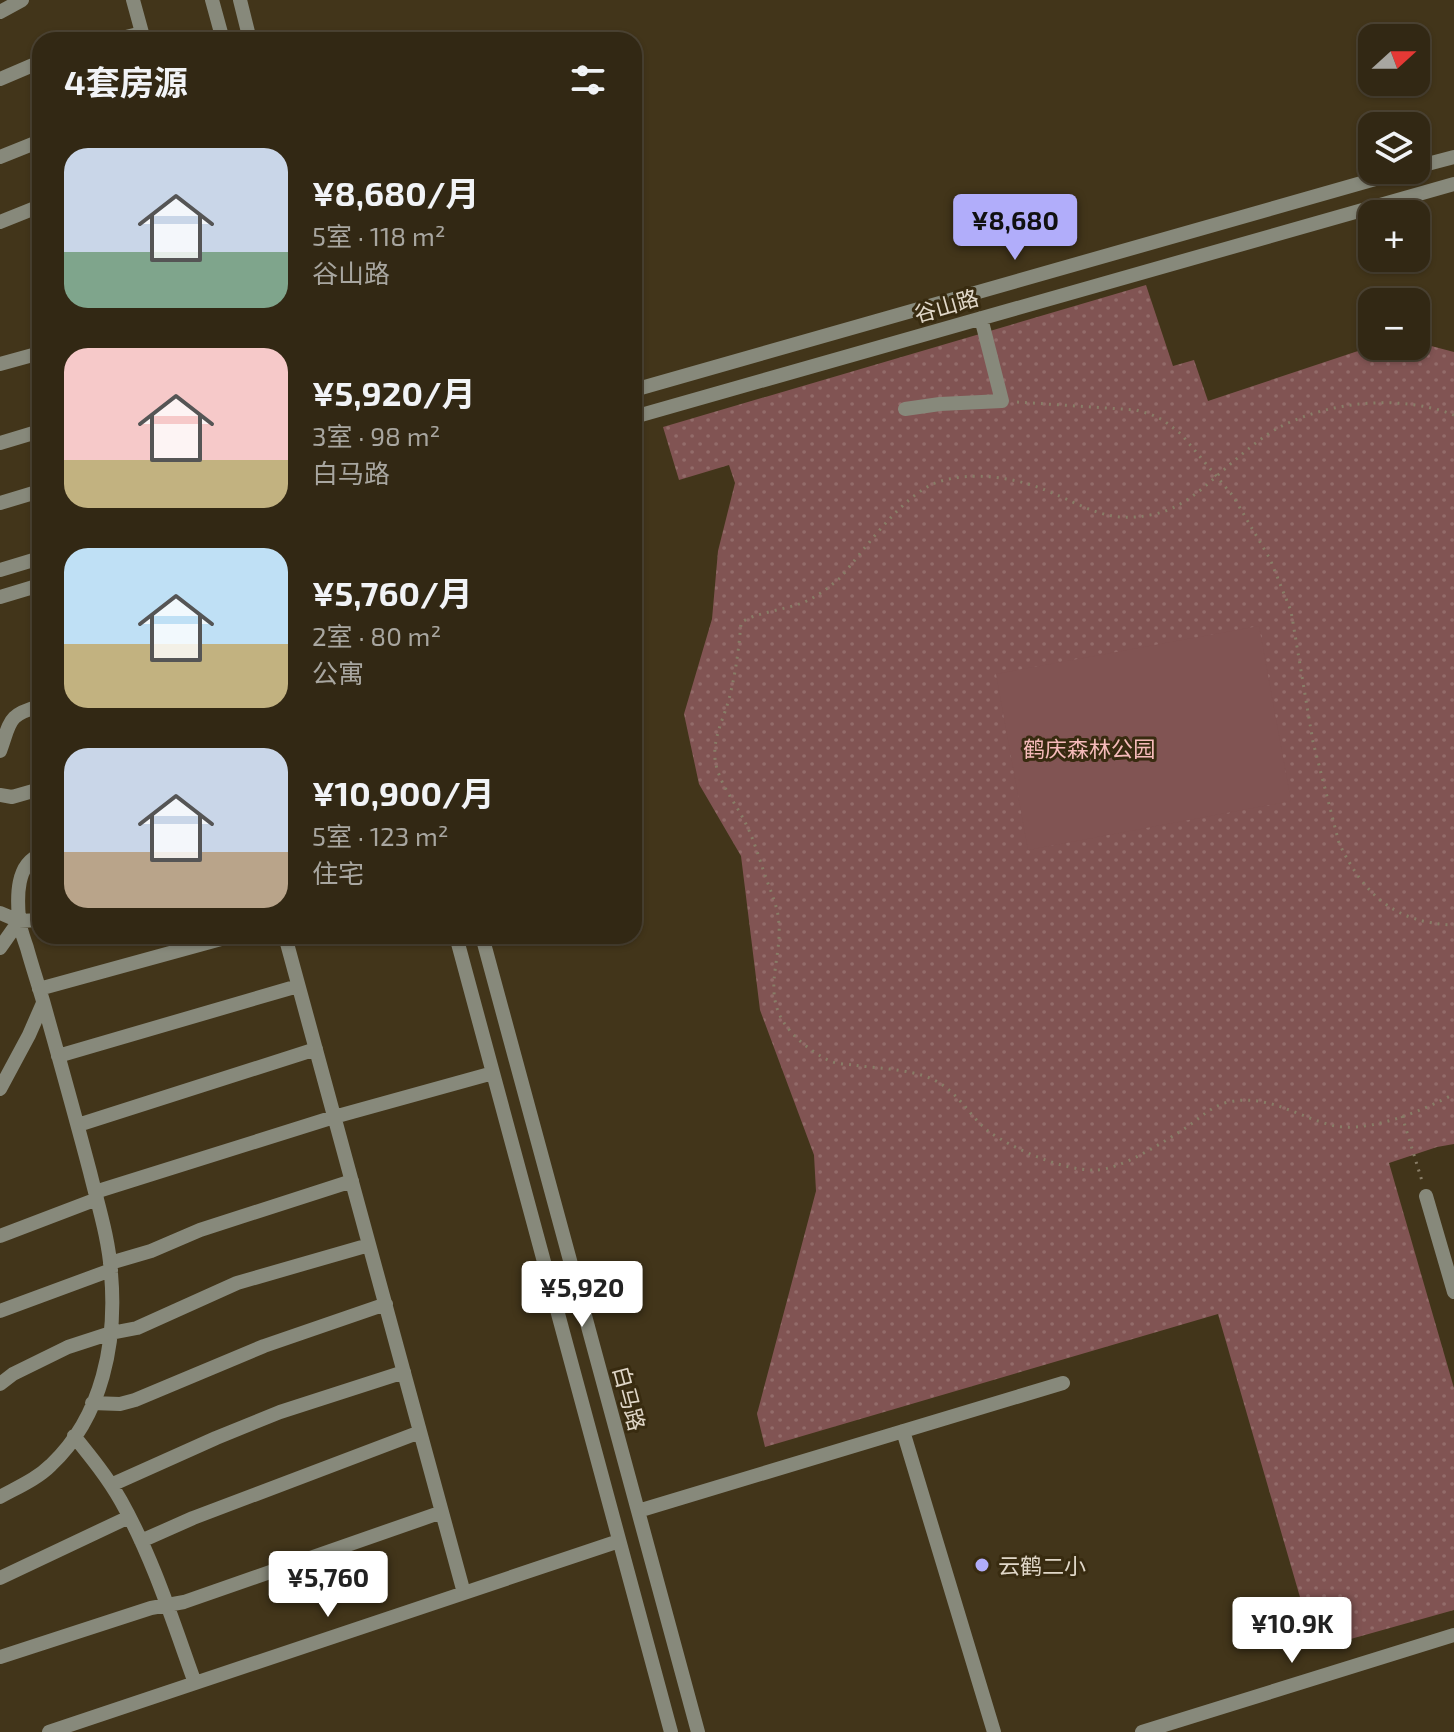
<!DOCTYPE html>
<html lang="zh">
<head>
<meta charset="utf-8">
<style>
  body { margin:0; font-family:"Exo 2","Noto Sans SC",sans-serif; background:#3a301d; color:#f1f3f6; height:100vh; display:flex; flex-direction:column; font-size:30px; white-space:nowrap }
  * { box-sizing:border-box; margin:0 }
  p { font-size:26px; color:#a8a6a0 }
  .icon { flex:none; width:44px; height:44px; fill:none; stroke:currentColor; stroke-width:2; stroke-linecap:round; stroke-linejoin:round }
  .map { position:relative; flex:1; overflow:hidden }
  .sheet { position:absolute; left:32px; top:32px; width:610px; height:912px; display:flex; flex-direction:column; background:#322814; border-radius:24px; box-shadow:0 2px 6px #0004,0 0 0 2px #4d4434 }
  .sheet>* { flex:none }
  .needle { width:52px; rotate:69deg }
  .tools { position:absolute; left:1358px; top:24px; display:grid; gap:16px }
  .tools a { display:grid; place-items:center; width:72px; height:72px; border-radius:16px; background:#322814; box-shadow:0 2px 6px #0004,0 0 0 2px #4d4434; font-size:40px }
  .price { position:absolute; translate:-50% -68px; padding:0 18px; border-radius:8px; background:#fff; color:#222; font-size:26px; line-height:52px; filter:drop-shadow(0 2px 4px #0008) }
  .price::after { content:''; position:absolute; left:50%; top:48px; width:24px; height:18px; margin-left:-12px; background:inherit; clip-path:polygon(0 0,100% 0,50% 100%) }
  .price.on { background:#b1adfa; color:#111 }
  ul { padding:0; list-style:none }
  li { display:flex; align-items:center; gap:24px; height:200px; padding:0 32px }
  li span { display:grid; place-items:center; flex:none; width:224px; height:160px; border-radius:24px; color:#555 }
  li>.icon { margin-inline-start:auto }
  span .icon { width:96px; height:96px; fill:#fffc; stroke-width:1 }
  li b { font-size:34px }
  h2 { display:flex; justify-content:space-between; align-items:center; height:96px; padding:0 32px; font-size:34px }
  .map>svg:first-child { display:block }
  .grass { fill:url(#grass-dots) }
  .garden { fill:#815453 }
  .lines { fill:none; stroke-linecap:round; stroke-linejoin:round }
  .path { stroke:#887d67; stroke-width:3; stroke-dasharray:2 6; stroke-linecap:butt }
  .minor { stroke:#87897b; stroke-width:14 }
  .poi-dot { fill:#b1adfa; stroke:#382b10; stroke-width:3 }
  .labels { text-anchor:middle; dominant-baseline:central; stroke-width:6; stroke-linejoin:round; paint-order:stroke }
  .street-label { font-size:22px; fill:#e0d7c8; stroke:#382b10 }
  .park-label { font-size:22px; fill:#f6bbba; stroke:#382b10 }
  .poi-label { font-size:22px; fill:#e0d7c8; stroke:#382b10; text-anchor:start }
</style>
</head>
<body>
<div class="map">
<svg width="1454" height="1732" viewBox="0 0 1454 1732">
  <defs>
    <pattern id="grass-dots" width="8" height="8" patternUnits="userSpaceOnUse" patternTransform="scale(2)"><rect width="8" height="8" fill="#815453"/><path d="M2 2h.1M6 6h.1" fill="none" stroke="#936c6a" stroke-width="1.8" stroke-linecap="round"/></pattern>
  </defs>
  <rect width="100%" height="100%" fill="#42351a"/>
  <path class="grass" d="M1146,285L1173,366L1194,360L1208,401L1373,346H1416V342L1454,352V1144L1437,1147L1389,1163L1454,1388V1610L1315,1649L1218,1314L765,1447L757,1414L816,1191L814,1155L760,1010L741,856L699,784L684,714L712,619L718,551L735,483L729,465L679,480L663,427Z"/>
  <path class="garden" d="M1259,626L1291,801L1028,850L996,674Z"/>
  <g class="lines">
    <path class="path" d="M1017,402L1136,410L1150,414L1163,420L1181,434L1233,496L1270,559L1291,611L1313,742L1339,843C1364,895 1395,923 1454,925
      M1454,415C1400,394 1329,401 1278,428C1262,437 1248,449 1234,461C1210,481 1187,507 1155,514C1107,525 1086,506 1045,490C1014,477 971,471 938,482C903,494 865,549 840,578C828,588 817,597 802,603C787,609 750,614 741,623C739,647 736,671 730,695C725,717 713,735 715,759C718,783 736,803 746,824C754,840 759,858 765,875C769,887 774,898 777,910C788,960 751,997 800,1041C808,1048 819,1056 830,1061C837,1064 846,1064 853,1065C881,1069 919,1069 941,1084C960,1096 971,1117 988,1131C1013,1149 1064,1171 1095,1170C1121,1170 1165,1141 1187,1127C1201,1117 1212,1106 1228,1102C1265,1094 1294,1114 1327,1124C1364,1136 1422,1111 1454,1094
      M1402,1116L1422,1181"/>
    <path class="minor" d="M133,0L144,40
      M212,0L223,40
      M240,0L250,40
      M0,12L22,0
      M114,40L142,33
      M0,79L40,62
      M0,157L40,141
      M1416,167L1454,157
      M0,222L40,206
      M0,364L40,353
      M634,390L1407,170
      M905,409L940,404L1002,401L981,318
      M634,417L1454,184
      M0,443L40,431
      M0,503L40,491
      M0,570L40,558
      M0,597L40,585
      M0,751C11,721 7,715 40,706
      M0,795L12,797L40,789
      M0,913L19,921L40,920
      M285,936L464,1593
      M456,936L671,1732
      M482,936L698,1732
      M0,948L19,921
      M39,989L232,936
      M58,1056L298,986
      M0,1089L29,1035L43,1003
      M78,1125L316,1049
      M95,1192L334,1117L493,1073
      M1426,1196L1454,1292
      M0,1236L97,1199
      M110,1263L151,1251L200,1230L352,1181
      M0,1311L111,1270
      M0,1384L13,1374L68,1347L111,1333L137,1328L237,1283L369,1245
      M92,1403L120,1404L135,1400L264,1346L386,1304
      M903,1431L994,1732
      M74,1436C91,1457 108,1478 121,1501C153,1558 173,1622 195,1683
      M111,1485L216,1438L280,1412L404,1372
      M0,1497C18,1487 37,1479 51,1465C103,1416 117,1341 111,1273C109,1239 98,1205 90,1172C75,1115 59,1058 43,1001C38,984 32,966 27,948C24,939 20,929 19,919C17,897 16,864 40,855
      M638,1511L1063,1383
      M141,1541L193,1518L420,1432
      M0,1578L129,1517
      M0,1657L151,1608L184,1602L442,1512
      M49,1732L619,1541
      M1142,1732L1454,1635"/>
  </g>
  <circle class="poi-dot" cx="982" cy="1565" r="8"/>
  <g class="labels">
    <g class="street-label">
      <text transform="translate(946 305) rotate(-16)">谷山路</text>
      <text transform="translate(630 1398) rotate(75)">白马路</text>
    </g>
    <g class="park-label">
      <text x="1089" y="748">鹤庆森林公园</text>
    </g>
    <g class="poi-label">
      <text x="998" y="1565">云鹤二小</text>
    </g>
  </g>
</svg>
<div class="tools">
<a><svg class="needle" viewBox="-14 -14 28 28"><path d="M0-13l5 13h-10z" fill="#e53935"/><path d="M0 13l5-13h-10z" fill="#a8a6a0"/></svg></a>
<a><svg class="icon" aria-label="layers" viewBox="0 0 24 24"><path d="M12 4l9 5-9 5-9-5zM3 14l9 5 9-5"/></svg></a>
<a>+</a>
<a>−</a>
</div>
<b class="price on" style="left:1015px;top:262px">¥8,680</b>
<b class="price" style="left:582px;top:1329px">¥5,920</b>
<b class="price" style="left:328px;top:1619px">¥5,760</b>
<b class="price" style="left:1292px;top:1665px">¥10.9K</b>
<section class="sheet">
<h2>4套房源<svg class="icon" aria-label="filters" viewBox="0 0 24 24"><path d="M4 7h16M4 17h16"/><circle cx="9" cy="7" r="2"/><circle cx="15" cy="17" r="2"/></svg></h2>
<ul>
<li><span style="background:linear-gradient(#c9d6e8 65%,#7fa58c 0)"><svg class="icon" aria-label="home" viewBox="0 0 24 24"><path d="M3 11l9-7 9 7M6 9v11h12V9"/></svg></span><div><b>¥8,680/月</b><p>5室 · 118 m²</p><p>谷山路</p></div></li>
<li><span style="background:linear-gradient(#f6c9c9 70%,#c2b280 0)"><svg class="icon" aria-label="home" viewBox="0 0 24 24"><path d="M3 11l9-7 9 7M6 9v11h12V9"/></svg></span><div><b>¥5,920/月</b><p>3室 · 98 m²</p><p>白马路</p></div></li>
<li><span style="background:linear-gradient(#bfe0f5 60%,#c2b280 0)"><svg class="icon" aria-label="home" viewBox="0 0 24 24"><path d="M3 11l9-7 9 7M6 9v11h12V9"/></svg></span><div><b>¥5,760/月</b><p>2室 · 80 m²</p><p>公寓</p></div></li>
<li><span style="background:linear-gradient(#c9d6e8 65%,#b9a48a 0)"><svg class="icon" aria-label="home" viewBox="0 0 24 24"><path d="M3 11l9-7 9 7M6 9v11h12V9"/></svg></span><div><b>¥10,900/月</b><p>5室 · 123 m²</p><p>住宅</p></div></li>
</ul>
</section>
</div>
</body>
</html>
